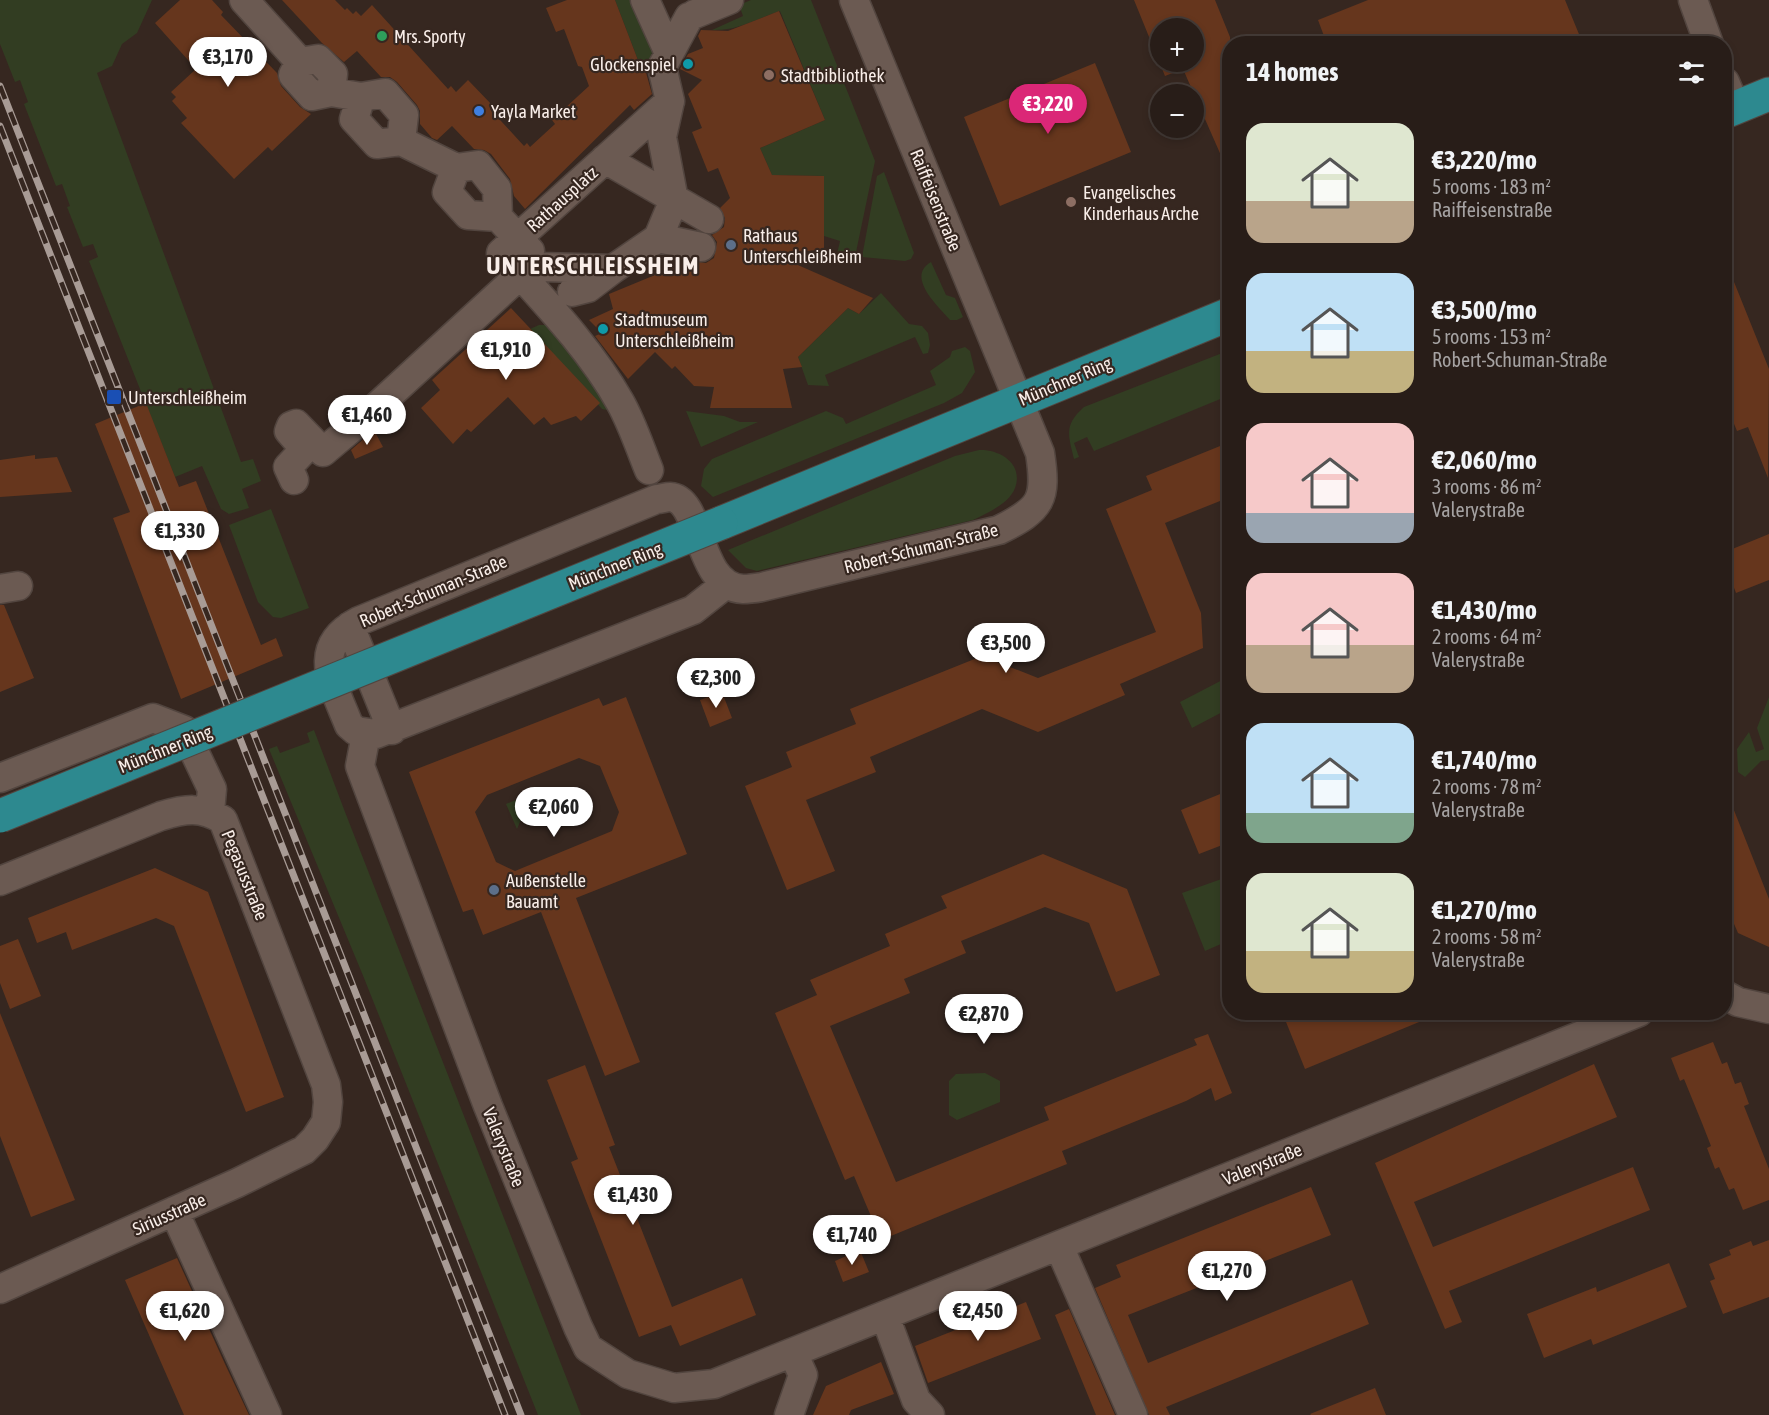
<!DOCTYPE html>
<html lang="en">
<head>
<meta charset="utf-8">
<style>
  body { margin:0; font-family:"Asap Condensed",sans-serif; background:#342a25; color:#f1f3f6; height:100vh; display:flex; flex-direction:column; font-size:22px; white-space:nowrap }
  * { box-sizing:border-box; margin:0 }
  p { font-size:20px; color:#a5a2a2 }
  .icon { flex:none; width:33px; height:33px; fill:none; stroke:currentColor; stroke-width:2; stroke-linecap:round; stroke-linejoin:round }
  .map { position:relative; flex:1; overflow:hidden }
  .drawer { position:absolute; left:1222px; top:36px; width:510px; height:984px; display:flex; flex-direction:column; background:#281d18; border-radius:24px; box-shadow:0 3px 9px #0003,0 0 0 2px #443b37 }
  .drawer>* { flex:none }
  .buttons { position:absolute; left:1150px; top:18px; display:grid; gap:12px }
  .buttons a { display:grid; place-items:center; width:54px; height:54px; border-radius:50%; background:#281d18; box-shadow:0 3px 9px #0003,0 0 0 2px #443b37; font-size:30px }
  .price { position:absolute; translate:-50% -51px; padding:0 14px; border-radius:21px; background:#fff; color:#222; font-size:20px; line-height:39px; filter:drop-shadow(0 2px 3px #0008) }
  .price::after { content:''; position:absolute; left:50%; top:36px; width:18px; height:14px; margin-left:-9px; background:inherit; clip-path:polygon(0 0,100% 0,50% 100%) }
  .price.current { background:#db2777; color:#fff }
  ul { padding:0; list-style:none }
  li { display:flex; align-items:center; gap:18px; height:150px; padding:0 24px }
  li span { display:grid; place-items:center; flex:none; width:168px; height:120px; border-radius:18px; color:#555 }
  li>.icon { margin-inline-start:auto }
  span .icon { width:72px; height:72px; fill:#fffc; stroke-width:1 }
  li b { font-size:26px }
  h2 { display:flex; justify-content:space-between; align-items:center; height:72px; padding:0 24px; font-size:26px }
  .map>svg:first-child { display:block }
  .green { fill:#323d22 }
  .building { fill:#66361d; fill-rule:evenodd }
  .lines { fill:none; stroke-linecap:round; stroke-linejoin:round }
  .minor-casing { stroke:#52453f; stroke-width:31 }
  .major-casing { stroke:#52453f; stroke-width:35 }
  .minor { stroke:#6b5a52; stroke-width:28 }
  .major { stroke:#2d898f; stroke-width:33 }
  .rail-casing { stroke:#a89b95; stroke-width:7 }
  .rail { stroke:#362720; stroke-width:4.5; stroke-dasharray:14; stroke-linecap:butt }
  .major-bridge-casing { stroke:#52453f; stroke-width:35; stroke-linecap:butt }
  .major-bridge { stroke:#2d898f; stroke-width:33 }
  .leisure-dot { fill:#2e9e5b; stroke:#362720; stroke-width:2 }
  .culture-dot { fill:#0f9aa8; stroke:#362720; stroke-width:2 }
  .education-dot { fill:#8d6e63; stroke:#362720; stroke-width:2 }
  .shop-dot { fill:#3f7fe0; stroke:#362720; stroke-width:2 }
  .service-dot { fill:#5c6f8a; stroke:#362720; stroke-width:2 }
  .transit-dot { fill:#1a4fb4; stroke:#362720; stroke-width:2 }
  .labels { text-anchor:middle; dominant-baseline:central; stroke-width:4.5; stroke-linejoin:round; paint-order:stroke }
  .poi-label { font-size:18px; fill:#f9eee9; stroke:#362720; text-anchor:start }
  .street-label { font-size:18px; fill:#f9eee9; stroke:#362720 }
  .district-label { font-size:24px; font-weight:bold; letter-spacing:1.5px; fill:#f9eee9; stroke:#362720 }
</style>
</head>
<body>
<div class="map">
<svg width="1769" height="1415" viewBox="0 0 1769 1415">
  <rect width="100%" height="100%" fill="#362720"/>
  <path class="green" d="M0,0H152L137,33L122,44L112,66L97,73L241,462L253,459L261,481L242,489L249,508L229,514L221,509L202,466L175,477L89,261L98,257L93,244L83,247L67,207L70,206L62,184L56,186L24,104L28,102L20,80L15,82L0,44Z
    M615,0H639L656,44L645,69L641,68Z
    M751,0H811L875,161L855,257L837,254L840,241L824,236V176L772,175L760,148L825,120L780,11C756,19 737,31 712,30L743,16L739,5Z
    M884,172L914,253L911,259L905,261L862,257L877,176Z
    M931,262L946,295L955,298L963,317L957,320H950C939,307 905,277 931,262Z
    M881,293L909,324L922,326L928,333L930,345L928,353L923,354L915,337L825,375L829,386L808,385L798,357L848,308L859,314Z
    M539,325H547L614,405L607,410L602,409L530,329Z
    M965,347L970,351L975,372L962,393L944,403L713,497L701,486L704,469L712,459L826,411L843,418L846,424L936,385L930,371L950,357L952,351Z
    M1230,350V395L1094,451L1087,437L1074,443L1079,457L1074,459C1068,434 1064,425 1084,407Z
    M686,411L724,416L740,422H758L701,447Z
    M979,450C999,449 1024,463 1015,488C1009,504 987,513 973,520L757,571L746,568L728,550L955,456Z
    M271,509L309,608L281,618L273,617L258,602L229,525Z
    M1230,676V708L1192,728L1180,702Z
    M1769,697V760L1761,761L1745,777L1738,772L1737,749L1749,732L1756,752L1764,749L1757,728Z
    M314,730L345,812L581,1415H538L364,978L269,749L277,746L280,753L310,742L307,733Z
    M532,793L517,829L506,804Z
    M563,797L589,807L554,823Z
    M1230,876V940L1205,951L1182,893Z
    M985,1073L1000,1081V1102L957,1120L949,1115V1081L956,1074Z"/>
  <path class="building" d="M180,0H212L223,12L221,15L277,73L281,86L300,107L311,114L272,151L268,147L234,179L181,123L187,118L172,101L176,97L171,92L196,69L155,23Z
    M282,0H335L345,10L347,8L353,14L356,11L361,16L372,5L448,89L451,86L456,92L468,80L493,106L490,109L524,146L527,143L530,147L555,124L552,120L589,86L582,67L578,66L564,29L556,32L546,8L567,0H615L641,68L645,69L652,94L634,110L630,105L525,209L514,196L510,179L491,154L484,150L474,149L452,126L437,140L432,138L420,124V111L417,105L397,82L390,77H381L357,51L344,62L322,43Z
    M1134,0H1215L1230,37V176L1183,69L1165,76ZM1161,28H1194V62H1161Z
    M1368,0H1565L1583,44H1327L1318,20Z
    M779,11L825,120L760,148L772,175L824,176V249L775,255L873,298L859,314L848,308L798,357L802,367L783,369L792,408H710L714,387L694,386L675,366L672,369L655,352L628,379L595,336L602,333L589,320L613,309L609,294L689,261L706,263L714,258L717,242L712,235L724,227L725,218L720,208L730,198L718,168L708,172L692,132L702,128L688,94L702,80L680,69L688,54L703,48L698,36L701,30L728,31Z
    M1095,63L1131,152L1000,206L964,117Z
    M1726,262L1769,369L1768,478L1748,427L1737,431L1725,402V391L1732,389L1725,371Z
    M511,308L600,403L581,421L576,416L551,425L544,417L534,425L508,397L471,432L467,429L453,444L421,408L440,390L432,380Z
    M146,403L179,487L196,481L261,645L276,638L283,656L181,699L113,518L130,512L95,424Z
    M374,430L383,447L355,459L351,450Z
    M1230,442V497L1165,523L1201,613L1203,648L1120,684L1125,695L1038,732L982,709L870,757L876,772L806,800L835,871L787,890L745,786L792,767L786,752L856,724L850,709L982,656L1038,678L1156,632L1106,509L1152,490L1146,476Z
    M35,455V459L57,457L72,492L0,497V460Z
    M1769,534V580L1736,593L1725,564V552Z
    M0,605H4L34,678L0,692Z
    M722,692L732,718L710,727L700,700Z
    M626,697L687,854L576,898L640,1062L605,1076L541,912L483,935L473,909L463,912L409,772L599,698L603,706ZM579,758L600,766L619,812L612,831L515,871L496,862L475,812L487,795Z
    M1230,790V842L1199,854L1181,810Z
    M1726,790L1769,899V947L1738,933L1725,903Z
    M1043,854L1127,889L1160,975L1116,992L1089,923L1045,907L961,941L966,953L904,979L910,993L830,1026L896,1182L1049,1120L1044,1107L1197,1045L1194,1039L1208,1034L1232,1093L1215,1101L1211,1088L1186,1101L1062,1151L1067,1164L881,1240L854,1176L845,1180L775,1013L817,995L810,980L890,946L885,934L947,908L941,896Z
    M155,868L208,892L284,1097L246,1112L174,926L156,918L72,950L66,932L37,943L28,918Z
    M18,939L41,996L10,1009L0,983V946Z
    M1282,1012H1441V1013L1305,1069Z
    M0,1013L75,1200L31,1217L0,1136Z
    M1713,1042L1722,1064L1727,1062L1735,1084L1741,1082L1749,1104L1744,1106L1769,1169V1200L1743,1210L1734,1188L1729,1190L1719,1167L1715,1169L1707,1148L1711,1146L1702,1123L1684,1079L1680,1081L1671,1058Z
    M1594,1064L1617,1117L1414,1202L1433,1247L1633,1167L1650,1210L1449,1291L1462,1322L1445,1329L1375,1163Z
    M585,1065L615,1145L609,1147L672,1307L742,1278L756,1315L680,1346L671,1325L639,1337L571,1162L578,1159L547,1080Z
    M1311,1187L1331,1235L1128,1315L1148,1363L1352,1280L1369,1324L1166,1407L1170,1415H1149L1095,1288L1121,1277L1116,1265Z
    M1769,1240V1297L1723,1314L1710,1281L1715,1279L1709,1264L1731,1255L1729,1250L1751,1241L1753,1246Z
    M860,1250L869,1272L843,1282L835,1261Z
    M177,1258L225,1364L249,1415H184L125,1280Z
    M1669,1263L1687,1307L1593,1345L1591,1339L1544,1358L1527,1314L1596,1287L1597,1292Z
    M1026,1302L1041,1339L928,1383L915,1346Z
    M1069,1309L1115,1415H1096L1055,1315Z
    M881,1362L894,1394L851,1410L849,1415H813L826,1386Z
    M1375,1388L1386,1415H1311L1310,1414Z"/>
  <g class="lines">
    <defs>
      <path id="minor" d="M244,0L300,62L318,59L333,74L331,92L361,97L385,93L404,115L401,141L456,168L478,165L497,189L498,217L530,251
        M645,0L668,51
        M1693,0L1709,44
        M695,14L729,0
        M300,62L293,75L312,96L331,92
        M1725,82L1736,108
        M361,97L354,119L377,144L401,141
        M605,159L709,219
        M456,168L447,192L468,215L498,217
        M658,238L701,247
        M572,292L588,288L613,269
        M649,470C640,448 632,423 620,402C589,347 543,300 501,253L670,101L662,67L689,17
        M294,480L288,467L302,452V446L289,431L291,426L296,424L323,452L373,410L520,275L542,267L613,269L658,238L674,200L662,137L670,101
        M726,584L693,610L376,734L356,731L349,725C333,684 309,647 359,621L657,499C661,499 666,497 670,497C703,499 696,587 743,589C749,589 756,588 762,587L999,530C1042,509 1047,499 1040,453L854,0
        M0,589L18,586
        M350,626L392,730
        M366,734L360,766L488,1106L578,1327L588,1348L628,1374L674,1388L714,1384L1639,1012
        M0,778L153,718L184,730L212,789L210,812
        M0,881L161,816C185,809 201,806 223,820L326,1085L328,1102L326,1122L315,1139L304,1150L237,1183L0,1289
        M1725,995L1738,1002L1769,1009
        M174,1211L267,1415
        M1059,1246L1133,1415
        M885,1316L916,1400L930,1415
        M789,1415L803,1375L793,1353"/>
      <path id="major" d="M1725,112L1769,94
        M721,523L1230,314"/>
    </defs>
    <use href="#minor" class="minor-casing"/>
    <use href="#major" class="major-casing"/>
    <use href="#minor" class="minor"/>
    <use href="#major" class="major"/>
    <defs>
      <path id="rail" d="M0,86L521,1415
        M0,126L505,1415"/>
    </defs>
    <use href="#rail" class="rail-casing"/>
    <use href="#rail" class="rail"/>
    <defs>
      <path id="major-bridge" d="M0,816L721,523"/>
    </defs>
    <use href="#major-bridge" class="major-bridge-casing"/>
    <use href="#major-bridge" class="major-bridge"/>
  </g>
  <circle class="leisure-dot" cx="382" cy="36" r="6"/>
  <g class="culture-dot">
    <circle cx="688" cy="64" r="6"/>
    <circle cx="603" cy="329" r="6"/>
  </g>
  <g class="education-dot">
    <circle cx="769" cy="75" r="6"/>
    <circle cx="1071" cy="202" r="6"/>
  </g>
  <circle class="shop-dot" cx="479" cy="111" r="6"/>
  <g class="service-dot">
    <circle cx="731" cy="245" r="6"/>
    <circle cx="494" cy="890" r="6"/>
  </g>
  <rect class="transit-dot" x="106" y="389" width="16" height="16" rx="3"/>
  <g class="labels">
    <g class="poi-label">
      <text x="394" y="36">Mrs. Sporty</text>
      <text x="676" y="64" text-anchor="end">Glockenspiel</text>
      <text x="781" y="75">Stadtbibliothek</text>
      <text x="491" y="111">Yayla Market</text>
      <text x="1083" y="192">Evangelisches<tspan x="1083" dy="21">Kinderhaus Arche</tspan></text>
      <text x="743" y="235">Rathaus<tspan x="743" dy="21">Unterschleißheim</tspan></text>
      <text x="615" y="319">Stadtmuseum<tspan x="615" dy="21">Unterschleißheim</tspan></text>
      <text x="128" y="397">Unterschleißheim</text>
      <text x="506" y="880">Außenstelle<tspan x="506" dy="21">Bauamt</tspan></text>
    </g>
    <g class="street-label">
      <text transform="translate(562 199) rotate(-42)">Rathausplatz</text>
      <text transform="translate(936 200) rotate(68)">Raiffeisenstraße</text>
      <text transform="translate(1065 381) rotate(-23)">Münchner Ring</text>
      <text transform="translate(921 548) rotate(-14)">Robert-Schuman-Straße</text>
      <text transform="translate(615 566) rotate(-22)">Münchner Ring</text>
      <text transform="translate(433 591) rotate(-23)">Robert-Schuman-Straße</text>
      <text transform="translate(165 749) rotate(-22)">Münchner Ring</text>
      <text transform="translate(245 875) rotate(68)">Pegasusstraße</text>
      <text transform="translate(504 1147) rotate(68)">Valerystraße</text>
      <text transform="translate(1262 1164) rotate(-22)">Valerystraße</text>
      <text transform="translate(169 1214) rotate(-24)">Siriusstraße</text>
    </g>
    <g class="district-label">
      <text x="593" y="265">UNTERSCHLEISSHEIM</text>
    </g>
  </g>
</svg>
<div class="buttons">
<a>+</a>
<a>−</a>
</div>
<b class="price" style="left:228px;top:88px">€3,170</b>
<b class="price current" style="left:1048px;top:135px">€3,220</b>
<b class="price" style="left:506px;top:381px">€1,910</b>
<b class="price" style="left:367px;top:446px">€1,460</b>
<b class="price" style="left:180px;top:562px">€1,330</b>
<b class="price" style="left:1006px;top:674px">€3,500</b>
<b class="price" style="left:716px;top:709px">€2,300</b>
<b class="price" style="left:554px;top:838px">€2,060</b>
<b class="price" style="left:984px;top:1045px">€2,870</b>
<b class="price" style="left:633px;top:1226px">€1,430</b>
<b class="price" style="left:852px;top:1266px">€1,740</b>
<b class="price" style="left:1227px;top:1302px">€1,270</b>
<b class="price" style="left:185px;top:1342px">€1,620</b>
<b class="price" style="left:978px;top:1342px">€2,450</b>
<section class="drawer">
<h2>14 homes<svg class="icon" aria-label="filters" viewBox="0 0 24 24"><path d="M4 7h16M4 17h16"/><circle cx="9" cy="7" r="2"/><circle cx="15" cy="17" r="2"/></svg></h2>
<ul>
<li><span style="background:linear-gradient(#dfe7d0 65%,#b9a48a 0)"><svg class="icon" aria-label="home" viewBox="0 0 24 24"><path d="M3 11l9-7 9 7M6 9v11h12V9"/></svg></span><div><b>€3,220/mo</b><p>5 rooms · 183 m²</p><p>Raiffeisenstraße</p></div></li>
<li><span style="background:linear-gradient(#bfe0f5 65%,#c2b280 0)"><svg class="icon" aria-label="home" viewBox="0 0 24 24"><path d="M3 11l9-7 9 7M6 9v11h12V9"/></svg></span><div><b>€3,500/mo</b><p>5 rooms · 153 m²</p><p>Robert-Schuman-Straße</p></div></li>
<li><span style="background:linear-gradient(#f6c9c9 75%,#9aa5b1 0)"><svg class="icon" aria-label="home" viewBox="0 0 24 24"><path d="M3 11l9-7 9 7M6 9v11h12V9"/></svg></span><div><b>€2,060/mo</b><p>3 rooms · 86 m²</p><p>Valerystraße</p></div></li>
<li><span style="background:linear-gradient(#f6c9c9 60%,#b9a48a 0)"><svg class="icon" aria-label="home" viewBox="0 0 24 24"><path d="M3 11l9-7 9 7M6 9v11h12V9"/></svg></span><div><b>€1,430/mo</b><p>2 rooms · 64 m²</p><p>Valerystraße</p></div></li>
<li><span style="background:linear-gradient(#bfe0f5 75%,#7fa58c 0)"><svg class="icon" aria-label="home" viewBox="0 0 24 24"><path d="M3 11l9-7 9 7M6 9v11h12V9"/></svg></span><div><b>€1,740/mo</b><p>2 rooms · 78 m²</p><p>Valerystraße</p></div></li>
<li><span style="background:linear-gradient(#dfe7d0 65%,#c2b280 0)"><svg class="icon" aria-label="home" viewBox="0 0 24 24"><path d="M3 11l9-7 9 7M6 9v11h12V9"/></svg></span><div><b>€1,270/mo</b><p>2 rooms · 58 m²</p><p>Valerystraße</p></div></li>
</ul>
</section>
</div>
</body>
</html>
